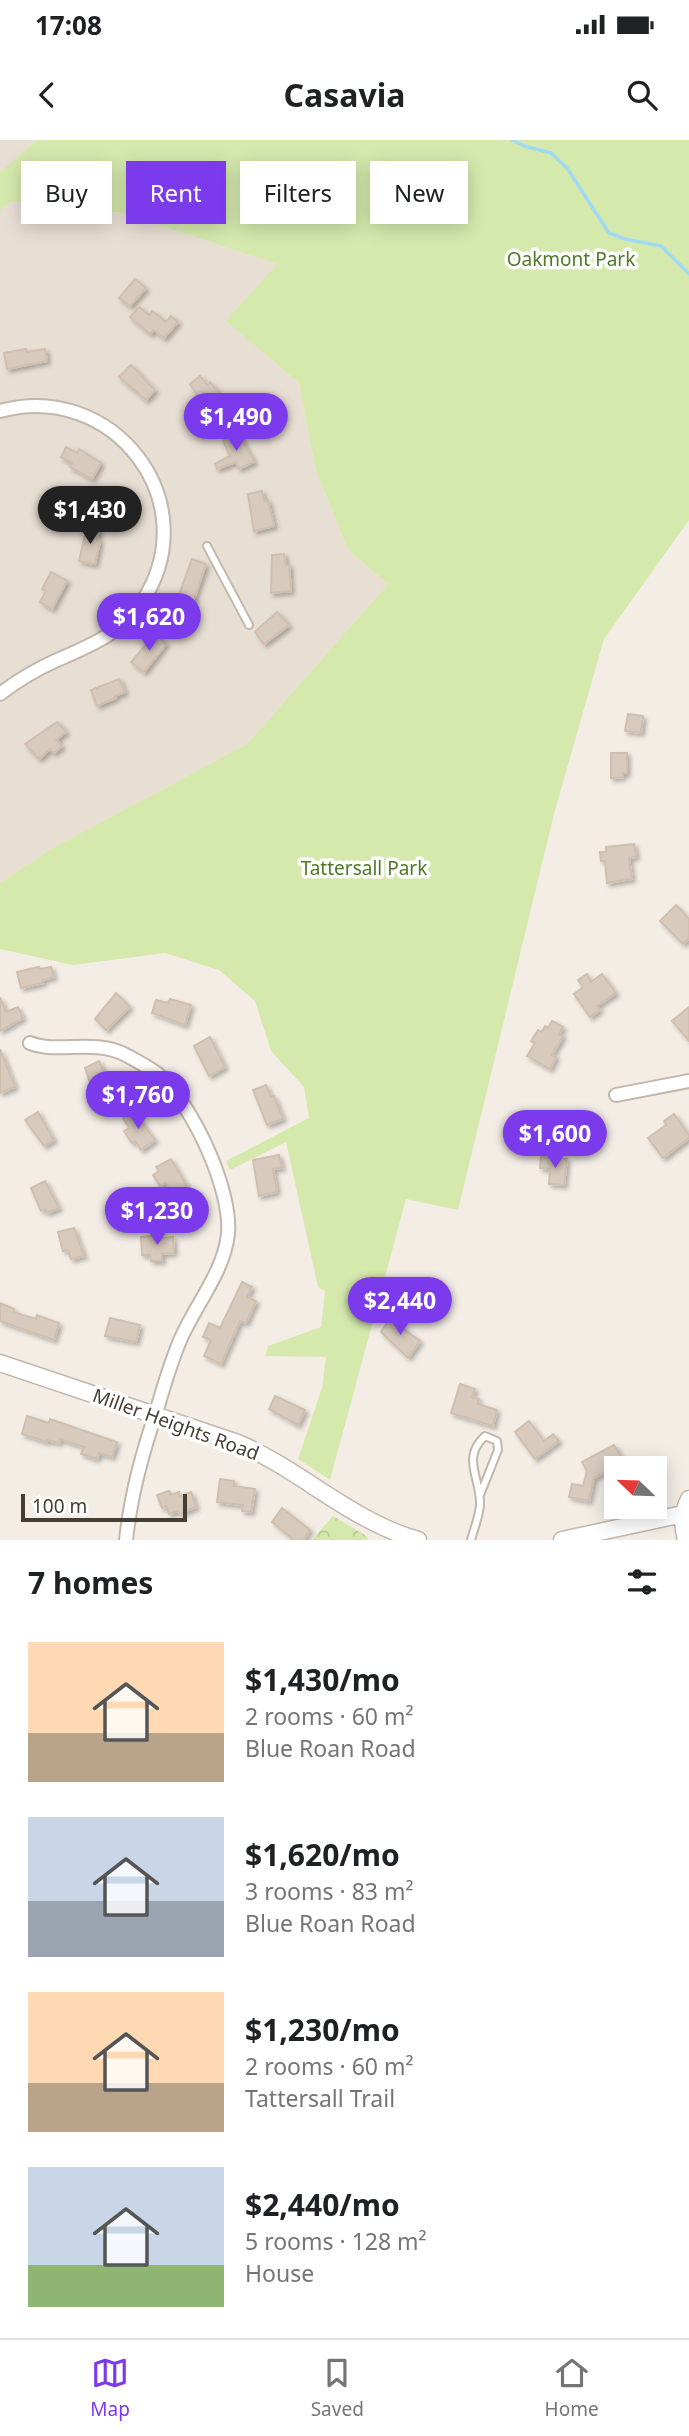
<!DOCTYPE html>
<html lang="en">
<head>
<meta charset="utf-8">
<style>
  body { margin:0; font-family:"Noto Sans",sans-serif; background:#f6f6f6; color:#202124; height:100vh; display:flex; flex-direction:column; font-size:26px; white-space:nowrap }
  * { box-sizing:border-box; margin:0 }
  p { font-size:23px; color:#757577 }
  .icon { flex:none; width:38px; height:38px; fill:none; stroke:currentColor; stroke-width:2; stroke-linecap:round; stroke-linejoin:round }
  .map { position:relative; height:1400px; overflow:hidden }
  .details { display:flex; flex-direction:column; background:#fff; flex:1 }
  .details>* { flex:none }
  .guide { position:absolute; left:21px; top:21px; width:648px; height:63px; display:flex; gap:14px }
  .needle { width:46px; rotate:293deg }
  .buttons { position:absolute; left:604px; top:1316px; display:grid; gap:14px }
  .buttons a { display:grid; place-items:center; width:63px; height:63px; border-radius:0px; background:#fff; box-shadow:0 4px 18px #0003; font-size:35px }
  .scale { position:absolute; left:21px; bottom:18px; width:166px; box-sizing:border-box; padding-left:7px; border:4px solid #463d35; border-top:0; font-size:19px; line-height:24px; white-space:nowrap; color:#463d35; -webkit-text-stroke:5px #fff; paint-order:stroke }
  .price { position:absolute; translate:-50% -60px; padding:0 16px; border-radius:24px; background:#7c3aed; color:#fff; font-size:23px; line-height:46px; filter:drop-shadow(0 2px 4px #0008) }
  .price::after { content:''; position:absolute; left:50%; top:42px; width:21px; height:16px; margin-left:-10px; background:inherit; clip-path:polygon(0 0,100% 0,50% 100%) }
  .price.active { background:#222; color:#fff }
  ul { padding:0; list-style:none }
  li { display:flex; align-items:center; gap:21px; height:175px; padding:0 28px }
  li span { display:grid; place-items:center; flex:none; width:196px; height:140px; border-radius:0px; color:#555 }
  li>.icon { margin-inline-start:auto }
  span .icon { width:84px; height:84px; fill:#fffc; stroke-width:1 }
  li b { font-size:30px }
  h2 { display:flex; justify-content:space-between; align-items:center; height:84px; padding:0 28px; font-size:30px }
  .pill { padding:0 24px; border-radius:0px; background:#fff; box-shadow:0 4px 18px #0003; font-size:24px; line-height:63px }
  .pill.active { background:#7c3aed; color:#fff }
  .status { display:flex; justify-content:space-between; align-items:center; height:49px; padding:0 35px; background:#fff; direction:ltr }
  .status svg { height:19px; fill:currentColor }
  header { display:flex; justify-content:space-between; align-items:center; height:91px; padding:0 28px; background:#fff; font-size:32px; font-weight:700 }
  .dock { display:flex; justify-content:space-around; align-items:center; height:98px; border-top:2px solid #e0e0e0; background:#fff; font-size:19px; color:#757577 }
  .dock a { display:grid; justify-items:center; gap:4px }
  .dock .active { color:#7c3aed }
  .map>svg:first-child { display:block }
  .residential { fill:#e7dfd4 }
  .green { fill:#d5e9ad }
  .forest { fill:url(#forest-crowns) }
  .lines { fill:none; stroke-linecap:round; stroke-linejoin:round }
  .stream { stroke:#a0daf2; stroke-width:3.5 }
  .building { fill:#d8cbbe; stroke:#d0bfae; stroke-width:2; filter:url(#shadow) }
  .service-casing { stroke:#c2b7ab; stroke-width:10 }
  .minor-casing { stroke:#c2b7ab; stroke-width:16 }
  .tertiary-casing { stroke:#c2b7ab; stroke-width:19 }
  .service { stroke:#fff; stroke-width:6 }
  .minor { stroke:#fff; stroke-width:12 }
  .tertiary { stroke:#fff; stroke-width:16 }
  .labels { text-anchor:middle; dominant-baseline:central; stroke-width:7; stroke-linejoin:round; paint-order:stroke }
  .park-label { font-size:19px; fill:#507927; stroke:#fff }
  .street-label { font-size:19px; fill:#463d35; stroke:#fff }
</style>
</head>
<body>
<div class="status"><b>17:08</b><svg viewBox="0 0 49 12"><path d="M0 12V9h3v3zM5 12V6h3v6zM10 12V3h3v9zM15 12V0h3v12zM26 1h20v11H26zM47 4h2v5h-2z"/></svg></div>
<header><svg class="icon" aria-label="back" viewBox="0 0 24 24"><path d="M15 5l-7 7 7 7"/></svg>Casavia<svg class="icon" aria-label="search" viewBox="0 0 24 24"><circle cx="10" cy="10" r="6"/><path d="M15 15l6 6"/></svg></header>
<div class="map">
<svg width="689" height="1400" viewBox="0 0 689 1400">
  <defs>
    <pattern id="forest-crowns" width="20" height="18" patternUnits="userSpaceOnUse" patternTransform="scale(1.75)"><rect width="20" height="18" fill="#d5e9ad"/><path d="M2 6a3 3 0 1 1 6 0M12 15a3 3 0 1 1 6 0" fill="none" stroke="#b8c995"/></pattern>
    <filter id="shadow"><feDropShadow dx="3" dy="3" stdDeviation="2" flood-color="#0004"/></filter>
  </defs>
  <rect width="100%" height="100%" fill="#f3ede6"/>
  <path class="residential" d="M0,0H37L0,32Z
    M12,61L122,73L278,124L227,181L299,243L316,331L348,410L388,444L247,604L49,710L0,743V71Z"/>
  <path class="green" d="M37,0H689V380L604,499L554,674L458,1070L406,1059L330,1340L298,1319L322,1248L326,1217L265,1216L268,1206L321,1187L325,1151L318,1147L286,1002L230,1030L226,1021L309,978L304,947L271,911L255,861L219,830L165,813L73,825L0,809V743L49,710L247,604L388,444L348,410L316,331L299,243L226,181L277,124L122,73L12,61L0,71V32Z"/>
  <path class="forest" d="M333,1376L368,1397L367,1400H312Z"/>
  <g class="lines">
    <path class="stream" d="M512,0L524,6L551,13L567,28L609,93L625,99L661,106L689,134"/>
  </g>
  <path class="building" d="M135,139L146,148L130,166L119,158Z
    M139,167L149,175L152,171L166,182L171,176L178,182L164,198L154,190L150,194L130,177Z
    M26,209L27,212L45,209L47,221L7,229L4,213Z
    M131,225L155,250L146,260L119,237Z
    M200,236L207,245L210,242L226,262L210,275L190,244Z
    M238,293L254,322L239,329L236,322L217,329L215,324L230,316L223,301Z
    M66,307L77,313L79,309L101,323L92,339L70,327L72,323L61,317Z
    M262,351L264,361L268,360L274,386L254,391L248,354Z
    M87,387L99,389L97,400L100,401L95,424L79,421Z
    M284,414L286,426L289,425L291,451L271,453L272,415Z
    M192,419L206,424L192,465L177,460Z
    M51,432L67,441L52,469L40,462L46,451L42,449Z
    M277,472L289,485L264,504L255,492Z
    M155,494L166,504L144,532L131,522Z
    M119,539L125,552L115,556L116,558L97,566L91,550Z
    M628,574L643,576L641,593L625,591Z
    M57,582L66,592L56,600L62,606L54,613L50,609L39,619L25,604Z
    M611,613H627V633H623V637L611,638Z
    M634,704L636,717L629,718L632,739L607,743L605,721H601L600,712H606V707Z
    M676,765L689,779V798L683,804L660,781Z
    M39,827L40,829L51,827L54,837L42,840L43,843L21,848L17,832Z
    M587,834L591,842L602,834L616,853L597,866L600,870L590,877L574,854L583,847L578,840Z
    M116,853L130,867L106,890L95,879Z
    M0,857L6,872L18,867L23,878L0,891Z
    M170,859L191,865L185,885L152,873L156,860L168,863Z
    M689,867V901L672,881Z
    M552,881L563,887L559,894L563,896L552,915L556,917L550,929L527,916L535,903L531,901L538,890L542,892L545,886L548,888Z
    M210,897L225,927L209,936L194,906Z
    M0,909L15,947L0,953Z
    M99,921L112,951L96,959L85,928Z
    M266,945L271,957L274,956L283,979L267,985L253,950Z
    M133,971L155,1000L141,1010L135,1001L132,1003L124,991L129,988L123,978Z
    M38,972L54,1000L44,1006L25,980Z
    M674,974L689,995V998L663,1018L648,998L666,985L664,981Z
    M279,1015L282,1028L273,1029L277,1052L259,1056L253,1020Z
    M541,1017L567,1019L564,1045L549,1044L550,1029L540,1028Z
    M171,1019L187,1046L172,1054L166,1043L160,1046L153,1035L159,1031L156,1027Z
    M45,1041L59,1068L47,1073L45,1069L41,1071L31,1048Z
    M74,1088L84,1116L71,1119L68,1110L63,1111L58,1092Z
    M162,1095L163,1098L173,1097L174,1113L162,1114V1121H151L150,1115H142L141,1097Z
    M242,1142L252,1147L247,1157L256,1161L246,1183L240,1181L221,1224L204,1216L211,1200L203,1197L209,1183L220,1188Z
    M0,1163L14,1169L13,1172L36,1179L37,1175L59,1183L54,1200L0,1181Z
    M392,1175L399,1180L397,1184L420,1201L408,1218L381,1192Z
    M110,1178L140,1185L136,1202L105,1196Z
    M460,1244L475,1249L472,1257L479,1259L478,1264L497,1270L493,1286L451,1273Z
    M275,1256L305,1270L298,1285L269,1269Z
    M27,1276L49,1283L50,1279L117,1302L112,1317L99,1313L97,1319L81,1314L84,1307L60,1299L59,1303L47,1300V1302L22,1294Z
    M529,1281L544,1301L553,1294L559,1301L535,1319L515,1292Z
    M614,1305L624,1322L594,1338L589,1361L569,1357L572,1344L583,1346L587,1331L582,1322Z
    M220,1339L234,1341V1346L255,1349L251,1372L242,1371L243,1365L217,1362Z
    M169,1351L171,1355L179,1352L180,1356L191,1352L196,1367L180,1374L178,1371L169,1374L166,1366L162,1368L157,1355Z
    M282,1368L310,1390L303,1400H294L272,1382Z"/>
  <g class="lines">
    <defs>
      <path id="service" d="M207,406L249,485
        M471,1400C474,1388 481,1373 480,1361C479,1336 462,1317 485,1296L497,1301L498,1310L480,1355"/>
      <path id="minor" d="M0,271C113,240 208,362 142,462C121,494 89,506 55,521C35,530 17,541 0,554
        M30,903C58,914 92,899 124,914C135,920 151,928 160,936C193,966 232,1050 228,1094C224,1131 197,1163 182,1196C172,1218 165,1242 158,1266C143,1311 131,1353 126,1400
        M616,955L689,941"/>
      <path id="tertiary" d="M0,1223L238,1303C301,1330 351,1381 418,1400
        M562,1400L683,1374
        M686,1400C682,1384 682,1374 689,1359"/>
    </defs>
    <use href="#service" class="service-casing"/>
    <use href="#minor" class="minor-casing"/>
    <use href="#tertiary" class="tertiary-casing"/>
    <use href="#service" class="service"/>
    <use href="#minor" class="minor"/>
    <use href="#tertiary" class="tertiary"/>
  </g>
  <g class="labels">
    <g class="park-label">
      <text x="571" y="119">Oakmont Park</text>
      <text x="364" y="728">Tattersall Park</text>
    </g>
    <g class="street-label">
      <text transform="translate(176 1284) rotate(20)">Miller Heights Road</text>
    </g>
  </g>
</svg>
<div class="buttons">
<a><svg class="needle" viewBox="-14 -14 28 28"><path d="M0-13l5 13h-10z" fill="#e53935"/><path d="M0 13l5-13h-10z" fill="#757577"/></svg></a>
</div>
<div class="scale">100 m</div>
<b class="price" style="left:236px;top:313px">$1,490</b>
<b class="price active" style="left:90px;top:406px">$1,430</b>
<b class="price" style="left:149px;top:513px">$1,620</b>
<b class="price" style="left:138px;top:991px">$1,760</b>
<b class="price" style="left:555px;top:1030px">$1,600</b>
<b class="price" style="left:157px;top:1107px">$1,230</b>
<b class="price" style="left:400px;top:1197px">$2,440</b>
<div class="guide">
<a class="pill">Buy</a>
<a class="pill active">Rent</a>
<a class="pill">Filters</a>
<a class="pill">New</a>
</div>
</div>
<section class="details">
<h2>7 homes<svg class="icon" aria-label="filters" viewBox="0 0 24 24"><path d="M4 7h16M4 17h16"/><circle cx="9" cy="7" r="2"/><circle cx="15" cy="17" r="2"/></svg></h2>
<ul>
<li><span style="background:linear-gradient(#ffd9b3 65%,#b9a48a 0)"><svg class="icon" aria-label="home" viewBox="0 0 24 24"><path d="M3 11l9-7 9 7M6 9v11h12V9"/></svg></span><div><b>$1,430/mo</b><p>2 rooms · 60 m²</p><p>Blue Roan Road</p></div></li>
<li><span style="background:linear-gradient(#c9d6e8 60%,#9aa5b1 0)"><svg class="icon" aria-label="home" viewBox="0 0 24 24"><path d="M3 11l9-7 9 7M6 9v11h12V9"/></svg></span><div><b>$1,620/mo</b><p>3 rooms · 83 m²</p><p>Blue Roan Road</p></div></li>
<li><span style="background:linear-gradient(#ffd9b3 65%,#b9a48a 0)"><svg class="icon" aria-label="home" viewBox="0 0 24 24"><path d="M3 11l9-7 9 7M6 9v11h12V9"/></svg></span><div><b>$1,230/mo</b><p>2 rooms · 60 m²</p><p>Tattersall Trail</p></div></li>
<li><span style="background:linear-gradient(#c9d6e8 70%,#8fb573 0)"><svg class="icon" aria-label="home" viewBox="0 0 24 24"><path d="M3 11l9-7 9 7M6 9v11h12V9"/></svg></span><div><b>$2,440/mo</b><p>5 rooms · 128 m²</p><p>House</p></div></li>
</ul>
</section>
<nav class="dock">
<a class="active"><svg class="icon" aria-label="map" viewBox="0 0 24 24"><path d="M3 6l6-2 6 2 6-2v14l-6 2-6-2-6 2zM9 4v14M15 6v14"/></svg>Map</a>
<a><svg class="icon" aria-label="saved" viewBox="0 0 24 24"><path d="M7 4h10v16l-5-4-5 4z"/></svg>Saved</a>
<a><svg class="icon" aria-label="home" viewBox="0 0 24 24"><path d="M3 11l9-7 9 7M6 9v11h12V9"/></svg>Home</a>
</nav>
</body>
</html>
